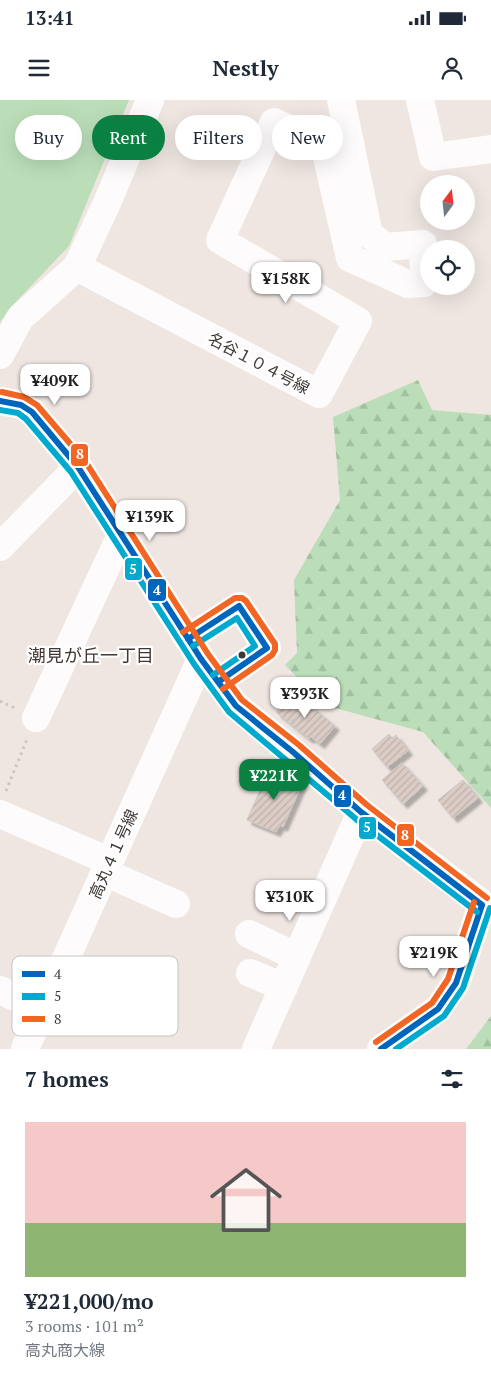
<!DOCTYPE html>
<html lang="en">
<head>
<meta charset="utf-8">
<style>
  body { margin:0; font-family:"PT Serif","Noto Sans JP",serif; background:#f6f6f7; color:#1f2937; height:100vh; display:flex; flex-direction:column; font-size:19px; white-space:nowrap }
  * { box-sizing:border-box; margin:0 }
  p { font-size:16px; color:#747a83 }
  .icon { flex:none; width:28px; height:28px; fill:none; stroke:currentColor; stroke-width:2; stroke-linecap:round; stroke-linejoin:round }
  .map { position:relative; height:949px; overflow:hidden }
  .side { display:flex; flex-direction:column; background:#fff; flex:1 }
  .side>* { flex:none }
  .top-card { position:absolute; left:15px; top:15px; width:461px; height:45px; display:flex; gap:10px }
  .needle { width:32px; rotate:15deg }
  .buttons { position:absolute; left:420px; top:75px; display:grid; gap:10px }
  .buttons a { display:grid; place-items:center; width:55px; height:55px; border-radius:50%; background:#fff; box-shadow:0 5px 20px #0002; font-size:25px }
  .price { position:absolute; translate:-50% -42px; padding:0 11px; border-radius:10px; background:#fff; color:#222; font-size:16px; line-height:32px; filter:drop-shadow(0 1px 2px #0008) }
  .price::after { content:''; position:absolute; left:50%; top:30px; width:15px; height:11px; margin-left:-8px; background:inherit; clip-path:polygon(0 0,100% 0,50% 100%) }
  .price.current { background:#0b8043; color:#fff }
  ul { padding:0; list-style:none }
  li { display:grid; align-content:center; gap:10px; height:265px; padding:0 25px }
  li+li { border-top:1px solid #e0e1e3 }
  li span { display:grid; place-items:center; height:155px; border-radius:0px; color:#555 }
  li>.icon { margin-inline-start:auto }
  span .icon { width:90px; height:90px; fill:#fffc; stroke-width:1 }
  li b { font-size:21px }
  h2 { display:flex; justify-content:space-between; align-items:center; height:60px; padding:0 25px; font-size:21px }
  .chip { padding:0 18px; border-radius:22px; background:#fff; box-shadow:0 5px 20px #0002; font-size:18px; line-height:45px }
  .chip.current { background:#0b8043; color:#fff }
  .status { display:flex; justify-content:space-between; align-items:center; height:35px; padding:0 25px; background:#fff; direction:ltr }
  .status svg { height:14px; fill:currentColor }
  header { display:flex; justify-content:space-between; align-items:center; height:65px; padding:0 25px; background:#fff; font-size:22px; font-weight:800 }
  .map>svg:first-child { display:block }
  .grass { fill:#bbdeb8 }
  .forest { fill:url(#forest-firs) }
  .building { fill:url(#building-hatch); stroke:#cdc7c3; filter:url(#shadow) }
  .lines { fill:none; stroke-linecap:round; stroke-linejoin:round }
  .path { stroke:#c9c6c4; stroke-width:3; stroke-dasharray:2.5 4; stroke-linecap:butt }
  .minor { stroke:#fdfbfb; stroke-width:28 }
  .bus-1-casing { stroke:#fff; stroke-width:10 }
  .bus-2-casing { stroke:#fff; stroke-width:10 }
  .bus-3-casing { stroke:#fff; stroke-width:10 }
  .bus-1 { stroke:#0065bd; stroke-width:6 }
  .bus-2 { stroke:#00a9ce; stroke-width:6 }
  .bus-3 { stroke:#f26522; stroke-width:6 }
  .bus-dot { fill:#3f3936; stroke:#fff; stroke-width:2 }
  .labels { text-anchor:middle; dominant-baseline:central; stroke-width:4.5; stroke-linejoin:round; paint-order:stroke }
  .street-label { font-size:16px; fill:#3f3936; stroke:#fff }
  .neighbourhood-label { font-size:18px; fill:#423631; stroke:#fff }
  .key { fill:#fff; stroke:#c5c4c3; stroke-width:1 }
  .key-label { font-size:14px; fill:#3f3936 }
  .line-badge { stroke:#fff; stroke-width:2 }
  .badge-label { font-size:14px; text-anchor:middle; font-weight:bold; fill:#fff }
</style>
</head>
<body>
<div class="status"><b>13:41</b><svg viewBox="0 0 49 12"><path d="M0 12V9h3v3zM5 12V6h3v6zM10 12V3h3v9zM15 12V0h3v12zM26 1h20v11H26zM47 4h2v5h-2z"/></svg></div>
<header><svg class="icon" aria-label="menu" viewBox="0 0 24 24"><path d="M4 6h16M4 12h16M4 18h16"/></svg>Nestly<svg class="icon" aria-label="person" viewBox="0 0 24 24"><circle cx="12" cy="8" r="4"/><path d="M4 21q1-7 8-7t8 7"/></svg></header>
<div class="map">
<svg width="491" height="949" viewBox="0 0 491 949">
  <defs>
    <pattern id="forest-firs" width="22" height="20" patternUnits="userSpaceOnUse" patternTransform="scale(1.25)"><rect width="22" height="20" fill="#bbdeb8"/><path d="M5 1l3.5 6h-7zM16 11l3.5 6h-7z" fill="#a2bf9f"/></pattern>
    <pattern id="building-hatch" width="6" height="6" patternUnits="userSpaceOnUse" patternTransform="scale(1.25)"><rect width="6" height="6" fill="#dbcdc6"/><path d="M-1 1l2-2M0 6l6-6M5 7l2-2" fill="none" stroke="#bdb1ab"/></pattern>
    <filter id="shadow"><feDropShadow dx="4.5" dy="4.5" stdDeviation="1" flood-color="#0004"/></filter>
  </defs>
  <rect width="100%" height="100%" fill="#efe6e2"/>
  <path class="grass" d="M0,0H129L69,146L11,207L0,222Z"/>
  <path class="forest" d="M418,280L432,310L491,315V708L423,632L324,605L285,565L297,553L294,480L340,400L333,317Z
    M491,916V949H466Z"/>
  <path class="building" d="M294,592L335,626L320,644L311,637L309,639L276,612Z
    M389,634L392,638L396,635L408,651L387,667L372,649Z
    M402,663L423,686L403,704L382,680Z
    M269,670L302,684L283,727L280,725L276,732L247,720Z
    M463,680L478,698L453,718L438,700Z"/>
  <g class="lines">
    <path class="path" d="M0,601L15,608
      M6,691L27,639"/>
    <path class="minor" d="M420,0L433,57L491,49
      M77,167L319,294L358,221L220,140L274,22L324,44L350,158L408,184L424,183L423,144L385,147L369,134L341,0
      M0,255L20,218L77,167L107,103L150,0
      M0,301L21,305L32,312L78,367L201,559L236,606L293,652L361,712L491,810
      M0,447L78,367
      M188,539L239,506L267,548L218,582
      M36,618L121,435
      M0,714L109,761
      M104,772L176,804
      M249,834L297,857
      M250,873L284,887
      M0,890L43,910
      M25,949L201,559
      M256,949L361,712
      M381,949L438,909L456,883L482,805"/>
    <defs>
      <path id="bus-1" d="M0,301L21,305L32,312L78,367L201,559L236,606L293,652L361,712L482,805
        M188,539L239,506L267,548L218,582
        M381,949L438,909L456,883L482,805"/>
      <path id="bus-2" d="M0,310L18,313L26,319L71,372L194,564L229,612L356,719L477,812
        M193,546L237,518L255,546L213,575
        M396,949L444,916L463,888L490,808"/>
      <path id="bus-3" d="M2,292L24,297L37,305L85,361L208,554L242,600L299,645L367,705L487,798
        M183,532L235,498H242L246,501L275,544V550L272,555L223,589
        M376,942L432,903L448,879L474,802"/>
    </defs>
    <use href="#bus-1" class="bus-1-casing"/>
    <use href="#bus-2" class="bus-2-casing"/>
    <use href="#bus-3" class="bus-3-casing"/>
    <use href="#bus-1" class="bus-1"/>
    <use href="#bus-2" class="bus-2"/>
    <use href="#bus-3" class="bus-3"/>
  </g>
  <circle class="bus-dot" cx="242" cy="555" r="4.5"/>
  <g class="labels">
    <g class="street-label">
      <text transform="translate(259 263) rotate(28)">名谷１０４号線</text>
      <text transform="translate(113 754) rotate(-66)">高丸４１号線</text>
    </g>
    <g class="neighbourhood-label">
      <text x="91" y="555">潮見が丘一丁目</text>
    </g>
  </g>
  <rect x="12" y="856" width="166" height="80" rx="8" class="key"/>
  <rect x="22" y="871" width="23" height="6" fill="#0065bd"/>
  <rect x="22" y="893" width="23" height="7" fill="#00a9ce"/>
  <rect x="22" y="916" width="23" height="6" fill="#f26522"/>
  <g class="key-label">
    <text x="54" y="879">4</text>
    <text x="54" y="901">5</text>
    <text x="54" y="924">8</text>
  </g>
  <g class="line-badge">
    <rect x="70" y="343" width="19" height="24" rx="5" fill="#f26522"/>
    <rect x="124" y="457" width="19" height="24" rx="5" fill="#00a9ce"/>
    <rect x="147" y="478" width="20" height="24" rx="5" fill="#0065bd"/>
    <rect x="333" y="684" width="19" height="24" rx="5" fill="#0065bd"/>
    <rect x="358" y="716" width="19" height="24" rx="5" fill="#00a9ce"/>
    <rect x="396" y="723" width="19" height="24" rx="5" fill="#f26522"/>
  </g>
  <g class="badge-label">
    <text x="80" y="359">8</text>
    <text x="133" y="474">5</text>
    <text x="157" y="495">4</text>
    <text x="342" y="700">4</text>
    <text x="367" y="732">5</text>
    <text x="405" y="740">8</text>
  </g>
</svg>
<div class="buttons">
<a><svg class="needle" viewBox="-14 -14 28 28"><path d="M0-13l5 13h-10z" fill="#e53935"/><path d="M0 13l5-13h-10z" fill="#747a83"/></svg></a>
<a><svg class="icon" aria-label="locate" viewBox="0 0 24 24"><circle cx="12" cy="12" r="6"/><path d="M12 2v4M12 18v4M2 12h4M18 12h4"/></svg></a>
</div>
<b class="price" style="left:286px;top:204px">¥158K</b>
<b class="price" style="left:55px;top:306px">¥409K</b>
<b class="price" style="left:150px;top:442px">¥139K</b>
<b class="price" style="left:305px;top:619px">¥393K</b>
<b class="price current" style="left:274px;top:701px">¥221K</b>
<b class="price" style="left:290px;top:822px">¥310K</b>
<b class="price" style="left:434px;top:878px">¥219K</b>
<div class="top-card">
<a class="chip">Buy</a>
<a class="chip current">Rent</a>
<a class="chip">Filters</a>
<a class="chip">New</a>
</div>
</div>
<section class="side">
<h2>7 homes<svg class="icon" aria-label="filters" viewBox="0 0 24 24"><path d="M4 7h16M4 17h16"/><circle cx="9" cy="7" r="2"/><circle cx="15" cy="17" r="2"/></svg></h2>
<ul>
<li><span style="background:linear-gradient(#f6c9c9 65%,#8fb573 0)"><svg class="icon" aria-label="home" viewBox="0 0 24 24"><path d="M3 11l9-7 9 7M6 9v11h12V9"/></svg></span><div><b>¥221,000/mo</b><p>3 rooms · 101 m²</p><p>高丸商大線</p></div></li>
</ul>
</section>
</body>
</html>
